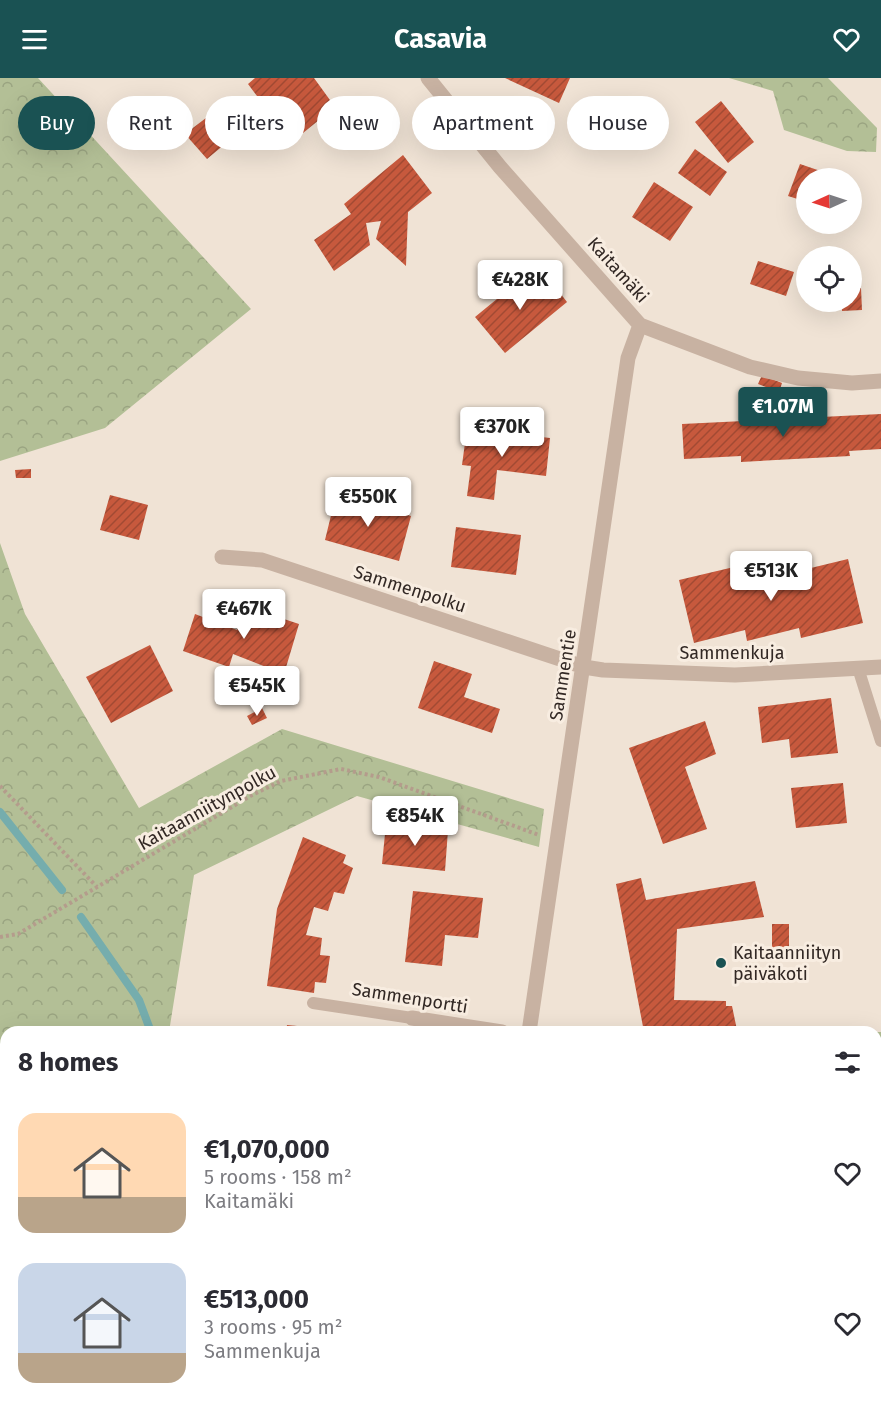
<!DOCTYPE html>
<html lang="en">
<head>
<meta charset="utf-8">
<style>
  body { margin:0; font-family:"Fira Sans",sans-serif; background:#f7f7f7; color:#2b2b33; height:100vh; display:flex; flex-direction:column; font-size:22px; white-space:nowrap }
  * { box-sizing:border-box; margin:0 }
  p { font-size:20px; color:#7c7c81 }
  .icon { flex:none; width:33px; height:33px; fill:none; stroke:currentColor; stroke-width:2; stroke-linecap:round; stroke-linejoin:round }
  .map { position:relative; flex:1; overflow:hidden }
  .details { position:absolute; left:0px; top:948px; width:882px; height:384px; display:flex; flex-direction:column; background:#fff; border-radius:18px 18px 0 0; box-shadow:0 6px 24px #0002 }
  .details>* { flex:none }
  .guide { position:absolute; left:18px; top:18px; width:846px; height:54px; display:flex; gap:12px }
  .needle { width:39px; rotate:267deg }
  .fabs { position:absolute; left:796px; top:90px; display:grid; gap:12px }
  .fabs a { display:grid; place-items:center; width:66px; height:66px; border-radius:50%; background:#fff; box-shadow:0 6px 24px #0002; font-size:30px }
  .price { position:absolute; translate:-50% -51px; padding:0 14px; border-radius:6px; background:#fff; color:#222; font-size:20px; line-height:39px; filter:drop-shadow(0 2px 3px #0008) }
  .price::after { content:''; position:absolute; left:50%; top:36px; width:18px; height:14px; margin-left:-9px; background:inherit; clip-path:polygon(0 0,100% 0,50% 100%) }
  .price.current { background:#1a5253; color:#fff }
  ul { padding:0; list-style:none }
  li { display:flex; align-items:center; gap:18px; height:150px; padding:0 18px }
  li span { display:grid; place-items:center; flex:none; width:168px; height:120px; border-radius:18px; color:#555 }
  li>.icon { margin-inline-start:auto }
  span .icon { width:72px; height:72px; fill:#fffc; stroke-width:1 }
  li b { font-size:26px }
  h2 { display:flex; justify-content:space-between; align-items:center; height:72px; padding:0 18px; font-size:26px }
  .tag { padding:0 21px; border-radius:27px; background:#fff; box-shadow:0 6px 24px #0002; font-size:21px; line-height:54px }
  .tag.current { background:#1a5253; color:#fff }
  header { display:flex; justify-content:space-between; align-items:center; height:78px; padding:0 18px; background:#1a5253; color:#fff; font-size:27px; font-weight:700 }
  .map>svg:first-child { display:block }
  .forest { fill:url(#forest-crowns) }
  .lines { fill:none; stroke-linecap:round; stroke-linejoin:round }
  .stream { stroke:#75adad; stroke-width:8 }
  .building { fill:url(#building-hatch) }
  .path { stroke:#b49c8c; stroke-width:4; stroke-dasharray:3 3; stroke-linecap:butt }
  .service { stroke:#c8b2a2; stroke-width:12 }
  .minor { stroke:#c8b2a2; stroke-width:15 }
  .poi-dot { fill:#1a5253; stroke:#f8ede1; stroke-width:2 }
  .labels { text-anchor:middle; dominant-baseline:central; stroke-width:6; stroke-linejoin:round; paint-order:stroke }
  .street-label { font-size:18px; fill:#322824; stroke:#f8ede1 }
  .poi-label { font-size:18px; fill:#322824; stroke:#f8ede1; text-anchor:start }
</style>
</head>
<body>
<header><svg class="icon" aria-label="menu" viewBox="0 0 24 24"><path d="M4 6h16M4 12h16M4 18h16"/></svg>Casavia<svg class="icon" aria-label="heart" viewBox="0 0 24 24"><path d="M12 20l-8-8c-3-5 5-10 8-4 3-6 11-1 8 4z"/></svg></header>
<div class="map">
<svg width="881" height="1332" viewBox="0 0 881 1332">
  <defs>
    <pattern id="forest-crowns" width="20" height="18" patternUnits="userSpaceOnUse" patternTransform="scale(1.5)"><rect width="20" height="18" fill="#b3bf96"/><path d="M2 6a3 3 0 1 1 6 0M12 15a3 3 0 1 1 6 0" fill="none" stroke="#9aa481"/></pattern>
    <pattern id="building-hatch" width="6" height="6" patternUnits="userSpaceOnUse" patternTransform="scale(1.5)"><rect width="6" height="6" fill="#c7593d"/><path d="M-1 1l2-2M0 6l6-6M5 7l2-2" fill="none" stroke="#a24a33"/></pattern>
  </defs>
  <rect width="100%" height="100%" fill="#f0e3d5"/>
  <path class="forest" d="M0,0H38L251,231L105,350L0,383Z
    M729,0H828L877,50L876,74L847,73L784,52L773,13Z
    M0,465L25,536L139,730L282,651L544,731L539,769L357,718L194,797L169,954H6V1092L0,1109Z
    M797,954H881V1185L876,1187V954Z
    M6,1227V1290L0,1285V1236Z
    M512,1326H617V1332H512Z"/>
  <g class="lines">
    <path class="stream" d="M0,734L62,812
      M81,839L139,922L151,954
      M876,969H881
      M0,1265L6,1280
      M25,1326L28,1332"/>
  </g>
  <path class="building" d="M255,0H314L335,29L303,55L273,18L263,26L248,6Z
    M505,0H570L559,25Z
    M721,23L754,64L728,85L695,44Z
    M219,30L238,55L207,81L185,56Z
    M695,71L727,94L710,118L678,95Z
    M403,77L432,115L408,134L406,188L376,161L381,143L366,145L370,167L334,193L314,162L351,136L344,126Z
    M800,86L841,100H807V124L788,118Z
    M654,104L693,129L670,163L632,139Z
    M758,183L794,194L786,218L750,206Z
    M526,197L534,207L546,197L567,224L505,275L475,239Z
    M852,210H861L862,232L842,233V224H852Z
    M762,297L782,305L779,314L758,306Z
    M881,336V371L849,373L850,378L741,384V378L684,381L682,346Z
    M467,350L550,360L546,398L497,392L494,422L467,418L471,388L462,387Z
    M31,391V400H16L15,392Z
    M110,417L148,427L139,462L100,452Z
    M336,417L411,438L399,483L325,462Z
    M456,449L521,457L516,497L451,489Z
    M848,481L863,545L801,560L799,550L747,563L745,552L694,565L679,502L734,489L736,498L783,487L786,496Z
    M245,528L299,546L284,596L233,576L229,589L183,573L195,536L237,552Z
    M150,567L173,613L111,645L86,599Z
    M434,583L472,596L464,619L500,631L492,655L418,630Z
    M831,620L838,675L791,680L789,661L762,665L758,629Z
    M262,630L267,640L252,647L247,638Z
    M705,643L716,676L685,689L707,751L663,766L629,670Z
    M843,705L847,745L796,750L791,710Z
    M386,746L448,752L445,793L382,786Z
    M303,759L346,777L343,785L353,790L344,816L334,814L328,833L314,829L306,857L322,860L320,877L330,878L326,905L315,904L314,915L267,908L277,831Z
    M641,800L646,822L755,803L764,839L677,851L674,922L726,923V928H732L737,952L644,954L616,806Z
    M413,813L483,820L478,860L445,857L442,888L405,884Z
    M772,846H789V878H772Z
    M287,947L338,952V954H286Z
    M47,1326H80L82,1332H49Z
    M692,1326H720L719,1332H692Z"/>
  <g class="lines">
    <path class="path" d="M0,708L97,809
      M0,859L18,856L252,717L281,703L341,691L379,699L539,757
      M876,1010L881,1008"/>
    <path class="service" d="M858,590L881,663
      M313,925L412,940
      M0,1207L6,1199"/>
    <path class="minor" d="M428,0L500,89L640,247L750,289L798,300L852,305L881,303
      M222,479L262,482L584,589L603,592L735,597L881,589
      M412,940L502,954
      M529,954L628,280L640,247
      M479,1332L480,1326"/>
  </g>
  <circle class="poi-dot" cx="721" cy="885" r="6"/>
  <g class="labels">
    <g class="street-label">
      <text transform="translate(618 192) rotate(48)">Kaitamäki</text>
      <text transform="translate(410 511) rotate(18)">Sammenpolku</text>
      <text x="732" y="575">Sammenkuja</text>
      <text transform="translate(563 597) rotate(-81)">Sammentie</text>
      <text transform="translate(207 730) rotate(-29)">Kaitaanniitynpolku</text>
      <text transform="translate(410 920) rotate(9)">Sammenportti</text>
    </g>
    <g class="poi-label">
      <text x="733" y="875">Kaitaanniityn<tspan x="733" dy="21">päiväkoti</tspan></text>
    </g>
  </g>
</svg>
<div class="fabs">
<a><svg class="needle" viewBox="-14 -14 28 28"><path d="M0-13l5 13h-10z" fill="#e53935"/><path d="M0 13l5-13h-10z" fill="#7c7c81"/></svg></a>
<a><svg class="icon" aria-label="locate" viewBox="0 0 24 24"><circle cx="12" cy="12" r="6"/><path d="M12 2v4M12 18v4M2 12h4M18 12h4"/></svg></a>
</div>
<b class="price" style="left:520px;top:233px">€428K</b>
<b class="price current" style="left:783px;top:360px">€1.07M</b>
<b class="price" style="left:502px;top:380px">€370K</b>
<b class="price" style="left:368px;top:450px">€550K</b>
<b class="price" style="left:771px;top:524px">€513K</b>
<b class="price" style="left:244px;top:562px">€467K</b>
<b class="price" style="left:257px;top:639px">€545K</b>
<b class="price" style="left:415px;top:769px">€854K</b>
<div class="guide">
<a class="tag current">Buy</a>
<a class="tag">Rent</a>
<a class="tag">Filters</a>
<a class="tag">New</a>
<a class="tag">Apartment</a>
<a class="tag">House</a>
</div>
<section class="details">
<h2>8 homes<svg class="icon" aria-label="filters" viewBox="0 0 24 24"><path d="M4 7h16M4 17h16"/><circle cx="9" cy="7" r="2"/><circle cx="15" cy="17" r="2"/></svg></h2>
<ul>
<li><span style="background:linear-gradient(#ffd9b3 70%,#b9a48a 0)"><svg class="icon" aria-label="home" viewBox="0 0 24 24"><path d="M3 11l9-7 9 7M6 9v11h12V9"/></svg></span><div><b>€1,070,000</b><p>5 rooms · 158 m²</p><p>Kaitamäki</p></div><svg class="icon" aria-label="heart" viewBox="0 0 24 24"><path d="M12 20l-8-8c-3-5 5-10 8-4 3-6 11-1 8 4z"/></svg></li>
<li><span style="background:linear-gradient(#c9d6e8 75%,#b9a48a 0)"><svg class="icon" aria-label="home" viewBox="0 0 24 24"><path d="M3 11l9-7 9 7M6 9v11h12V9"/></svg></span><div><b>€513,000</b><p>3 rooms · 95 m²</p><p>Sammenkuja</p></div><svg class="icon" aria-label="heart" viewBox="0 0 24 24"><path d="M12 20l-8-8c-3-5 5-10 8-4 3-6 11-1 8 4z"/></svg></li>
</ul>
</section>
</div>
</body>
</html>
